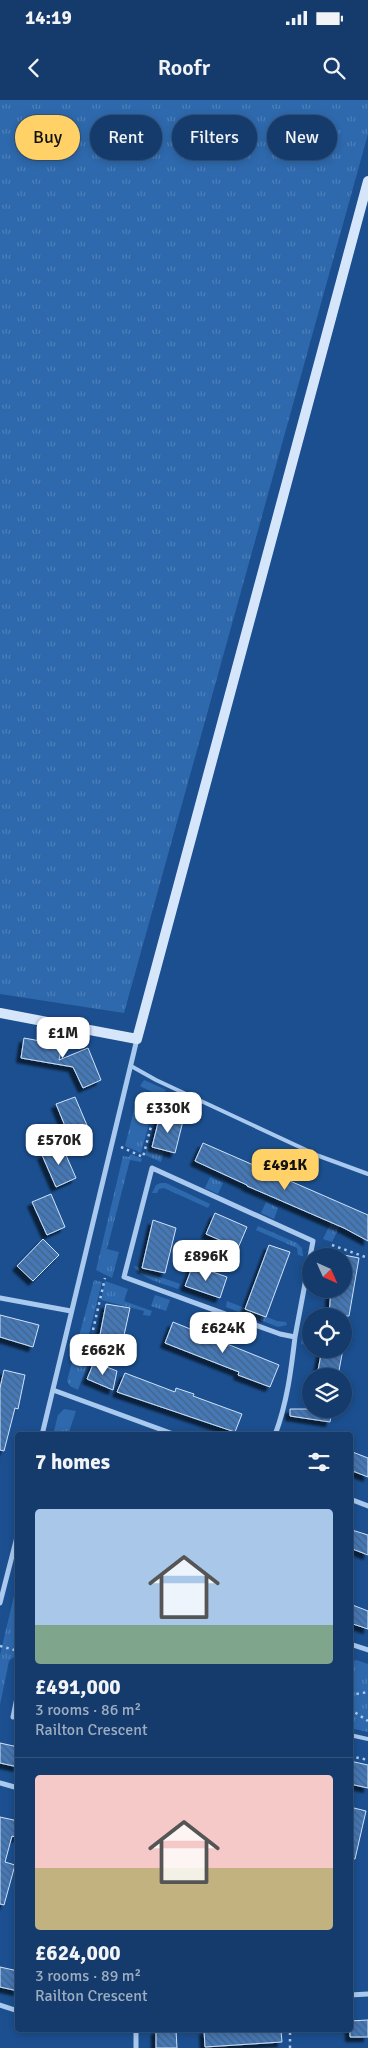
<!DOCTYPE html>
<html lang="en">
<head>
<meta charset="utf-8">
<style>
  body { margin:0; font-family:Signika,sans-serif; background:#1d4271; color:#f1f3f6; height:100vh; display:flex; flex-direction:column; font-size:19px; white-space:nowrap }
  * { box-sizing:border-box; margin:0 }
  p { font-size:16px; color:#9dadc1 }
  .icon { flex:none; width:28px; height:28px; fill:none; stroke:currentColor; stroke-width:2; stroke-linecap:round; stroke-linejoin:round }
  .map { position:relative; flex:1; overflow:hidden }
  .panel { position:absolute; left:15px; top:1332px; width:338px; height:600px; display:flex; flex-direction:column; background:#143b6b; border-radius:5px; box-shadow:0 2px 8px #0003,0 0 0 1px #33557e }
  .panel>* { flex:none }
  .banner { position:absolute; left:15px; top:15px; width:339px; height:45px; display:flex; gap:10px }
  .needle { width:32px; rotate:135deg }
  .controls { position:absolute; left:302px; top:1148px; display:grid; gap:10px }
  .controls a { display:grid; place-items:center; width:50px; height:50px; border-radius:50%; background:#143b6b; box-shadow:0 2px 8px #0003,0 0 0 1px #33557e; font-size:25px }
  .price { position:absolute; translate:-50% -42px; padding:0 11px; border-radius:10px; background:#fff; color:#222; font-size:16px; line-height:32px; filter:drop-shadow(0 1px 2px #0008) }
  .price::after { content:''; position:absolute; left:50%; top:30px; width:15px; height:11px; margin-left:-8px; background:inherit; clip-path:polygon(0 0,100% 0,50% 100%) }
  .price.selected { background:#ffd166; color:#111 }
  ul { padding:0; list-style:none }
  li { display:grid; align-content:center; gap:10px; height:265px; padding:0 20px }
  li+li { border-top:1px solid #33557e }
  li span { display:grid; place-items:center; height:155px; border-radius:5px; color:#555 }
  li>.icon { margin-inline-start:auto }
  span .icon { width:90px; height:90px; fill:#fffc; stroke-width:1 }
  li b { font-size:21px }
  h2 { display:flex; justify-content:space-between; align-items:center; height:60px; padding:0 20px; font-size:21px }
  .chip { padding:0 18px; border-radius:22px; background:#143b6b; box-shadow:0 2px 8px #0003,0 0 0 1px #33557e; font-size:18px; line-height:45px }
  .chip.selected { background:#ffd166; color:#111 }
  .status { display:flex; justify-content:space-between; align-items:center; height:35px; padding:0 25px; background:#143b6b; direction:ltr }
  .status svg { height:14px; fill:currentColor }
  header { display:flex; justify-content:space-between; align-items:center; height:65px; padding:0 20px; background:#143b6b; font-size:22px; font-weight:600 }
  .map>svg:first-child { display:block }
  .grass { fill:url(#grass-tufts) }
  .building { fill:url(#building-back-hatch); stroke:#cfe3fa; filter:url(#shadow) }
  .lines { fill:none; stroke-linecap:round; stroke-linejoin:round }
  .path { stroke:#a9c9ee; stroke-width:2.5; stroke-dasharray:2.5 4; stroke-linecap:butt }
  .lane { stroke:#a9c9ee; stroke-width:4 }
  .street { stroke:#a9c9ee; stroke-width:5 }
  .secondary { stroke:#d6e6fa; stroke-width:10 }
</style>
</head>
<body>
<div class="status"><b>14:19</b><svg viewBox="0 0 49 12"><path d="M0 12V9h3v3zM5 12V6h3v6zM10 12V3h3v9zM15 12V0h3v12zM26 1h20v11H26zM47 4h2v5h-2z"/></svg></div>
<header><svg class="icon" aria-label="back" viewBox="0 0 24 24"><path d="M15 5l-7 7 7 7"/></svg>Roofr<svg class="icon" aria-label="search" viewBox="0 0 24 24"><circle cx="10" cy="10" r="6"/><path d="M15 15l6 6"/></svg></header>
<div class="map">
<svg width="368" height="1948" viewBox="0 0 368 1948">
  <defs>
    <pattern id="grass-tufts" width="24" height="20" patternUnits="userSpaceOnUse" patternTransform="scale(1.25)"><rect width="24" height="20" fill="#2e69ad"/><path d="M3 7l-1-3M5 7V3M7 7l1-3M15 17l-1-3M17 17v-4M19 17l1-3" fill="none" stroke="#4d80b9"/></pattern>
    <pattern id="building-back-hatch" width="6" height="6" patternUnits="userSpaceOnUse" patternTransform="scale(1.25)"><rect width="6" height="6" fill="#4478b7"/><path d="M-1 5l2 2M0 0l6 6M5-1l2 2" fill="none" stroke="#486282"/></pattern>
    <filter id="shadow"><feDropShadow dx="-4.5" dy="4.5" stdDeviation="1" flood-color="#0009"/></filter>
  </defs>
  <rect width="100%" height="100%" fill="#1b4f8f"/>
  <path class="grass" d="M0,0H368V34L124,913L0,894Z
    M144,980L166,990L162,995H158L140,986Z
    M137,998L196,1018L184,1019L152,1012L141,1053L125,1046Z
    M147,1047L164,1052L161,1062L145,1055Z
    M131,1054L142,1059L141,1062L130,1060L107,1149L119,1152L112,1178L96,1170L123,1056L129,1057Z
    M210,1077L223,1083L218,1094L205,1088Z
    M161,1083H166L210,1104L208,1108L164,1088L159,1089L157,1093H152L156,1085Z
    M266,1102L278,1108L274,1119L261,1113Z
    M331,1122L340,1126L332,1142L323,1139Z
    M258,1126L297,1143L302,1148L303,1156L298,1155L297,1148L256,1130Z
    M134,1166L139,1167L141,1170L180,1184L178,1189C165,1184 140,1179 134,1166Z
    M94,1180L102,1182L89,1234L97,1238L78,1290L70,1286L67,1281Z
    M105,1181L128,1189L124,1201L152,1211L150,1216L143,1215L144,1211L101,1200Z
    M155,1195L170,1200L166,1211L151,1206Z
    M227,1201L277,1221L286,1222L287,1225L278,1227L226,1207Z
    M304,1223L311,1224V1246L301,1244Z
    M64,1309L76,1311L68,1335H53L58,1315Z
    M17,1483V1545L15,1556L9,1561L0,1605V1555Z
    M356,1560L368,1564V1632L350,1628V1563Z"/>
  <path class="building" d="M24,938L62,945L59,960L88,948L101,980L83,988L73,967L21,958Z
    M75,997L89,1030L70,1038L56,1004Z
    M160,1015L183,1021L175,1053L152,1047Z
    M203,1043L368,1115V1141L344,1128L247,1086V1085L195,1061Z
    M62,1046L76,1078L56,1087L42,1055Z
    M51,1094L65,1127L47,1135L32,1102Z
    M215,1113L247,1127L238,1148L206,1134Z
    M153,1120L176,1128L165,1173L142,1168Z
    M43,1139L59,1155L33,1181L17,1166Z
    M269,1145L290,1152L266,1217L245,1209Z
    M344,1155L359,1158L349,1216H329L331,1189H344Z
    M193,1165L227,1177L220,1198L185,1186Z
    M106,1204L130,1208L123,1240L100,1235Z
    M0,1215L39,1225L33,1247L0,1237Z
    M173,1222L279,1265L270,1287L238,1275L239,1272L165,1243Z
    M322,1249H343L338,1276H317Z
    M94,1262L117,1271L113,1290L87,1279Z
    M4,1270L25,1275L18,1309L15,1308L4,1351L0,1350V1288Z
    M125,1273L175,1292L176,1288L194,1294L193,1296L242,1314L235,1332L117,1292Z
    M290,1309H332L330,1322L290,1316Z
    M350,1351L368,1358V1377L350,1370Z
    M352,1430L368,1435V1455L350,1448Z
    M350,1504L368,1511V1529L350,1523Z
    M0,1643L18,1647V1667L0,1663Z
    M350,1661L368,1665V1688L350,1684Z
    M350,1707L366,1711L355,1759L350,1758Z
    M0,1717L18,1721V1738L12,1736L5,1762L15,1765L4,1805L0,1804Z
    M0,1867L18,1871V1891L0,1887Z
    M368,1920V1937H350V1921Z
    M156,1930H176L177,1948H156Z
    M204,1930H281L282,1942L205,1947Z"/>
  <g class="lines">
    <path class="path" d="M121,1047L143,1057L154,1015
      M332,1145L368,1158
      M93,1230L105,1178
      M0,1546L18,1551
      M350,1595L368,1592
      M350,1609L368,1621
      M350,1656L368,1660
      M290,1948V1930"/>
    <path class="lane" d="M131,966L156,980L319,1056L368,1074
      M350,1635L368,1639"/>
    <path class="street" d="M152,1068L313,1141L295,1237L280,1234L124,1177Z
      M0,1198L71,1211
      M53,1290L176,1335
      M42,1335L137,939
      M275,1335C287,1303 291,1271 295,1237
      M350,1399L368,1406
      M0,1503L18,1433
      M350,1544L368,1550
      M13,1617L18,1593
      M0,1683L18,1688
      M350,1895L368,1894
      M0,1905L18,1911
      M136,1948V1930"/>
    <path class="secondary" d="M0,913L137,939L368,81"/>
  </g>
</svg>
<div class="controls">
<a><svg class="needle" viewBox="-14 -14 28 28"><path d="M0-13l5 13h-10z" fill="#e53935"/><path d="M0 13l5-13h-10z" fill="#9dadc1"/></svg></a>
<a><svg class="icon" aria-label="locate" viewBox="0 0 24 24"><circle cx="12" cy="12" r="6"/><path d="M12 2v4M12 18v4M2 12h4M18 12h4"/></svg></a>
<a><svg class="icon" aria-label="layers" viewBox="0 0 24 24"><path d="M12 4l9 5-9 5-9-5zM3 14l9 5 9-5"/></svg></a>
</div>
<b class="price" style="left:63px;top:959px">£1M</b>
<b class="price" style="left:168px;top:1034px">£330K</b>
<b class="price" style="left:59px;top:1066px">£570K</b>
<b class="price selected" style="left:285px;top:1091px">£491K</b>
<b class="price" style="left:206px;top:1182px">£896K</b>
<b class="price" style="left:223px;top:1254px">£624K</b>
<b class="price" style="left:103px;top:1276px">£662K</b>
<div class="banner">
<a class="chip selected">Buy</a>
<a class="chip">Rent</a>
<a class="chip">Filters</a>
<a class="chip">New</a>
</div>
<section class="panel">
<h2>7 homes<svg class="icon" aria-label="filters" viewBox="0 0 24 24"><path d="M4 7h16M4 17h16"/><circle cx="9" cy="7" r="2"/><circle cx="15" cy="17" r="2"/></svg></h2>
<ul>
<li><span style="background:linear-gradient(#a9c7e8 75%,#7fa58c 0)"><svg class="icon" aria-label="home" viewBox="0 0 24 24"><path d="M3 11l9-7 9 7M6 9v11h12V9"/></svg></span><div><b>£491,000</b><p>3 rooms · 86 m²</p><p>Railton Crescent</p></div></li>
<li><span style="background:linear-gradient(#f6c9c9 60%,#c2b280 0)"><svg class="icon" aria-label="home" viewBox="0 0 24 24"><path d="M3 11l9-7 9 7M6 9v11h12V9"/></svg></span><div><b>£624,000</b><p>3 rooms · 89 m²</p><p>Railton Crescent</p></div></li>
</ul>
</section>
</div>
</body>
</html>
